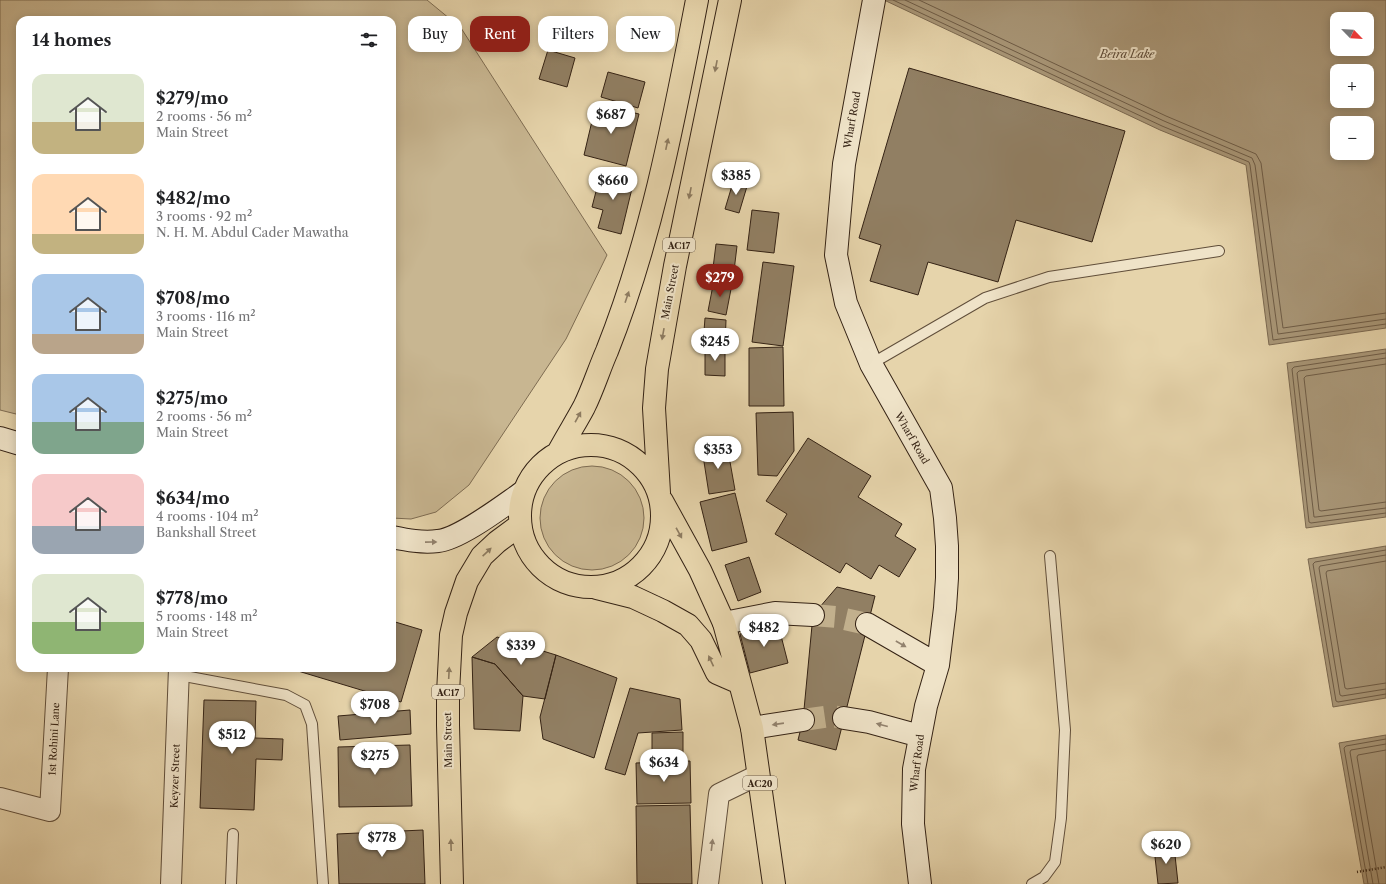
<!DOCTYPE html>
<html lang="en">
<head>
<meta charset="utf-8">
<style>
  body { margin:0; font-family:"Libre Caslon Text",serif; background:#f2f2f2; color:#202124; height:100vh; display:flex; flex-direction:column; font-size:15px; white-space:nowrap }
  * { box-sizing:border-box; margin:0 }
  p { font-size:13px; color:#757577 }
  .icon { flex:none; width:22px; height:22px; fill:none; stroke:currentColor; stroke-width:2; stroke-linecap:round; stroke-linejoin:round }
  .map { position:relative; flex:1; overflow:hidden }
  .side { position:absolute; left:16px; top:16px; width:380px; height:656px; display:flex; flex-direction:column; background:#fff; border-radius:12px; box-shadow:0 2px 10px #0003 }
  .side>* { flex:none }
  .hud { position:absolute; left:408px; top:16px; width:380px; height:36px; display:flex; gap:8px }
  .needle { width:26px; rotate:115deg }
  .fabs { position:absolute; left:1330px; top:12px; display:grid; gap:8px }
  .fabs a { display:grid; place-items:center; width:44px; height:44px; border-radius:8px; background:#fff; box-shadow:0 2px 10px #0003; font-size:20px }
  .price { position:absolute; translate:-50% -34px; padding:0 9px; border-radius:14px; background:#fff; color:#222; font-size:13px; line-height:26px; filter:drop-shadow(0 1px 2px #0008) }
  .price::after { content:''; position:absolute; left:50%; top:24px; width:12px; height:9px; margin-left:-6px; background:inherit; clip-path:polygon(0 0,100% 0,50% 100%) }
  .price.on { background:#8f2418; color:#fff }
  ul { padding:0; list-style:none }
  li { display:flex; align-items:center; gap:12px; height:100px; padding:0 16px }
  li span { display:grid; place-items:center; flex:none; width:112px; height:80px; border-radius:12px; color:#555 }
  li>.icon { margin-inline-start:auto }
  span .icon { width:48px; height:48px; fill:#fffc; stroke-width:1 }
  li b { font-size:17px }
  h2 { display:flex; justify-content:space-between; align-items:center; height:48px; padding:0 16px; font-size:17px }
  .pill { padding:0 14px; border-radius:12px; background:#fff; box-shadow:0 2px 10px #0003; font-size:14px; line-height:36px }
  .pill.on { background:#8f2418; color:#fff }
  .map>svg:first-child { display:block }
  .green { fill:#c8b691; stroke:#7e6c52 }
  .water { fill:#a99778; stroke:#7a6850; fill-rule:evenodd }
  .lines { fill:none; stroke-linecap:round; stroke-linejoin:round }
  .shore { stroke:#6e5c46; stroke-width:1 }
  .building { fill:#917f63; stroke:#342214 }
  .secondary-tunnel { stroke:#c2b08d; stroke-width:22; stroke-dasharray:22 11; stroke-linecap:butt }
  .lane-casing { stroke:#604e3a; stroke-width:12 }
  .street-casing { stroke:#604e3a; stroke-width:22 }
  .secondary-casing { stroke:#342214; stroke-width:24 }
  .primary-casing { stroke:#342214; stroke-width:24 }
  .path { stroke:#342214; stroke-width:2.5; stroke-dasharray:1 2; stroke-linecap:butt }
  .lane { stroke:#efe3c8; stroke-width:10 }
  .street { stroke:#efe3c8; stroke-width:20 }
  .secondary { stroke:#efe3c8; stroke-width:22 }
  .primary { stroke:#e6d4ab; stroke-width:22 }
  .oneway { fill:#8d7b60 }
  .oneway2 { fill:#92826e }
  .labels { text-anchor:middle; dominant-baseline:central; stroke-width:4; stroke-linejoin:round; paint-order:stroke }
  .shield { fill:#efe3c8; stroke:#6c5c4a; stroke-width:1 }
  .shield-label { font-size:9px; font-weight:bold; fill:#342214 }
  .street-label { font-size:10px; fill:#342214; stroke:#efe3c8 }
  .water-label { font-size:11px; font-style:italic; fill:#5d4b37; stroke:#efe3c8 }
</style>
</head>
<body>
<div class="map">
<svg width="1386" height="884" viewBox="0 0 1386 884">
  <rect width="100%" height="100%" fill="#e6d4ab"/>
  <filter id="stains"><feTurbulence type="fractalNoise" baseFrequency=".005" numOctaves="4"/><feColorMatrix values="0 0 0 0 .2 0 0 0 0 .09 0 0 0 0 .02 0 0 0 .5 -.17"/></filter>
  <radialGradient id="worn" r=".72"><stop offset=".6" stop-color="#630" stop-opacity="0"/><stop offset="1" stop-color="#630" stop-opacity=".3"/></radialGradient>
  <path class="green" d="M0,0H427L461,28L607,255L566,339L469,485L436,512L411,519L392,518V20H20V415L0,410Z
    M540 518a52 52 0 1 1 104 0a52 52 0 1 1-104 0Z"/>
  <path class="water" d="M884,0H1386V328L1269,345L1246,165L1160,130ZM1337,19H1367V49H1337ZM1337,71H1367V101H1337ZM1337,123H1367V153H1337Z
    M1386,349V517L1306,528L1287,363Z
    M1386,546V698L1333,707L1308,559Z
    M1386,735V884H1364L1339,743Z"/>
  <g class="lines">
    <path class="shore" d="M893,0L1162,126L1249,162L1250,165L1273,340L1386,324
      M905,0L1164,121L1252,158L1255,165L1278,334L1386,319
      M919,0L1166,116L1256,154L1261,163L1283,328L1386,313
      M1386,353L1294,367L1292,369L1309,522L1311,523L1386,513
      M1386,358L1299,371L1297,373L1314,517H1316L1386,508
      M1386,364L1306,376L1304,378L1319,510L1321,511L1386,502
      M1386,550L1315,562L1313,564L1336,701L1338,702L1386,694
      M1386,555L1320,566L1319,568L1340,695L1342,696L1386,689
      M1386,561L1327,571L1326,573L1345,688L1347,689L1386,683
      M1368,884L1344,748L1346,746L1386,739
      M1373,884L1350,752L1351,750L1386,744
      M1379,884L1357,757L1358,755L1386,750"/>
  </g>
  <path class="building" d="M548,50L575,58L567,87L539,79Z
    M909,68L1125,131L1092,242L1016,220L998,282L928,262L918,295L870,281L881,245L859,238Z
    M608,72L645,82L638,108L601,97Z
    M596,104L639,114L626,166L584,155Z
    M601,172L634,180L621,234L598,228L603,210L592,207Z
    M734,179L748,183L739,213L725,209Z
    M752,210L779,213L774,253L747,250Z
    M716,244L737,246L734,271L713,268Z
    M763,262L794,266L783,346L752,342Z
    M714,280L732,284L726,315L708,311Z
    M705,318L726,320L725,346L703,344Z
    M783,347L784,406H749V348Z
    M705,348H725V376L705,375Z
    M793,412L794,451L777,476L758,475L756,413Z
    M808,438L871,476L858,497L902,524L895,536L916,549L899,577L879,565L871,579L846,563L840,573L775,534L787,514L766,501Z
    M727,445L735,490L709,494L702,449Z
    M735,493L747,542L712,551L700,502Z
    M749,557L761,592L738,601L725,565Z
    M837,587L875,596L836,750L798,740L803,720L813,615Z
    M392,621L422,630L401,702L288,668H392Z
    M778,624L788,663L750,673L740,634Z
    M497,637L556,655L545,699L523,696L495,664L472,657Z
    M556,655L617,678L594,758L543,739L540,717Z
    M472,657L495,664L523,696L520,731L474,729Z
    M630,688L680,699L682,730L638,733L625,775L605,769Z
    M204,700L256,701L255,738L283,739L282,760L256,759L254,810L200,808Z
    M410,710L411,734L340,740L338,716Z
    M683,732V755H652V733Z
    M410,745L412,806L339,807L338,747Z
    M690,761L691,803L637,804L636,763Z
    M690,805L692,884H637L636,806Z
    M423,830L425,884H339L337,834Z
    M1174,846L1178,883L1158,884L1154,848Z"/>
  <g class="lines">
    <path class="secondary-tunnel" d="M813,615L836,617L867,624
      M803,720L831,716L844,718"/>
    <defs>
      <path id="lane" d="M871,364L985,298L1049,277L1219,251
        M179,675L286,695L305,705L312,724L323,884
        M231,884L233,834
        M1032,884L1044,877L1055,862L1061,818L1065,730L1050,556"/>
      <path id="street" d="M0,798L50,811L58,668
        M171,884L179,668
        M708,884L719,794L758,775"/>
      <path id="secondary" d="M874,0L844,164L836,255L846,303L871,364L941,488L945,518L947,546V578L945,608L938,665L926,706L914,769L913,824L920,884
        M0,438L20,444
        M392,537C407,540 422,543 438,541C460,539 504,505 523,492
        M724,623L775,613L813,615
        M867,624L938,665
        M844,718L869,722L920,736
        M752,728L803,720"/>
      <path id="primary" d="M520 516a71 71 0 1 1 142 0a71 71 0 1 1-142 0Z
        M559,451C567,436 576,422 584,407C593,389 599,369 607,351C652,238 674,119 697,0
        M659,493L654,408L657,369L675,266L730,0
        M662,501L700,570L724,623L752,728L774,884
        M597,588L633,597L663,611L688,625L701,640L717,673L740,683
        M452,884L448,725V693L451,635L456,613L467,581L482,556L497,542L520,525"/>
    </defs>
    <use href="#lane" class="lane-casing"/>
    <use href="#street" class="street-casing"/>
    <use href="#secondary" class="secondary-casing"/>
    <use href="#primary" class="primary-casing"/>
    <path class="path" d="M1357,872L1386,867"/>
    <use href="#lane" class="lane"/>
    <use href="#street" class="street"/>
    <use href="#secondary" class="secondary"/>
    <use href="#primary" class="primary"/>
  </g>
  <defs><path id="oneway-solid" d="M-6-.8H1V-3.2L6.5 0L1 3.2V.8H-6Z"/></defs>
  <g class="oneway">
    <use href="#oneway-solid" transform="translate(716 66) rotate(101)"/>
    <use href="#oneway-solid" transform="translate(667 144) rotate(-78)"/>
    <use href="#oneway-solid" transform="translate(690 193) rotate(101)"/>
    <use href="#oneway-solid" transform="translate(627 297) rotate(-71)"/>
    <use href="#oneway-solid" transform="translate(663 334) rotate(100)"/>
    <use href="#oneway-solid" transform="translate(578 417) rotate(-61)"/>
    <use href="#oneway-solid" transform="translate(679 533) rotate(61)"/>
    <use href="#oneway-solid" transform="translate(487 552) rotate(-43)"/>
    <use href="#oneway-solid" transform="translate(711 661) rotate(-115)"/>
    <use href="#oneway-solid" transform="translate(449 673) rotate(-87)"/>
    <use href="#oneway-solid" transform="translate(451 845) rotate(-92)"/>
  </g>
  <g class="oneway2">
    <use href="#oneway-solid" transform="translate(431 542) rotate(-1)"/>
    <use href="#oneway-solid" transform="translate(901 644) rotate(30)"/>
    <use href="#oneway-solid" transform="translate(778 724) rotate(172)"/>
    <use href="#oneway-solid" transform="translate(882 725) rotate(-165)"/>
    <use href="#oneway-solid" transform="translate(712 845) rotate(-83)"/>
  </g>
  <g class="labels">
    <g class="shield">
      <rect x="663" y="238" width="32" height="14" rx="3"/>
      <rect x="432" y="685" width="32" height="14" rx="3"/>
      <rect x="743" y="776" width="34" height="14" rx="3"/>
    </g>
    <g class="shield-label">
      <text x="679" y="245">AC17</text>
      <text x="448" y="692">AC17</text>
      <text x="760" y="783">AC20</text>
    </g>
    <g class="street-label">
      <text transform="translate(852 120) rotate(-80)">Wharf Road</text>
      <text transform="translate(670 292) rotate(-79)">Main Street</text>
      <text transform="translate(912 438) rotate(60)">Wharf Road</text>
      <text transform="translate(54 739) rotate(-87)">1st Rohini Lane</text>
      <text transform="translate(448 740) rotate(-91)">Main Street</text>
      <text transform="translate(917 763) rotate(-83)">Wharf Road</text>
      <text transform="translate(175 776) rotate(-88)">Keyzer Street</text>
    </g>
    <g class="water-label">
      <text x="1127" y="54">Beira Lake</text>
    </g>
  </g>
  <rect width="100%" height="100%" filter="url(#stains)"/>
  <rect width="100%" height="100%" fill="url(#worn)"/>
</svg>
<div class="fabs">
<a><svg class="needle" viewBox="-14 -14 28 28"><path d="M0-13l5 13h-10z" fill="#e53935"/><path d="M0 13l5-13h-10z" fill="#757577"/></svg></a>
<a>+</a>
<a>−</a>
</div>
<b class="price" style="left:611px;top:135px">$687</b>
<b class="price" style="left:736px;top:196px">$385</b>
<b class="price" style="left:613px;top:201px">$660</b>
<b class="price on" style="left:720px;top:298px">$279</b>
<b class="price" style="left:715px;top:362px">$245</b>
<b class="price" style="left:718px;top:470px">$353</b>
<b class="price" style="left:764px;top:648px">$482</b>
<b class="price" style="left:521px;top:666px">$339</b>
<b class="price" style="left:375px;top:725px">$708</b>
<b class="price" style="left:232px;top:755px">$512</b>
<b class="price" style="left:375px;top:776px">$275</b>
<b class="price" style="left:664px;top:783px">$634</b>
<b class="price" style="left:382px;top:858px">$778</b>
<b class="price" style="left:1166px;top:865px">$620</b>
<div class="hud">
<a class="pill">Buy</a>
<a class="pill on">Rent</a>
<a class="pill">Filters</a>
<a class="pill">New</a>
</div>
<section class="side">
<h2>14 homes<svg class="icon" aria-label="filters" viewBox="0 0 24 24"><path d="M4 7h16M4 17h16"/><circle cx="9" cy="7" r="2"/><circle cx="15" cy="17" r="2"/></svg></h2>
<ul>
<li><span style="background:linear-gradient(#dfe7d0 60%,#c2b280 0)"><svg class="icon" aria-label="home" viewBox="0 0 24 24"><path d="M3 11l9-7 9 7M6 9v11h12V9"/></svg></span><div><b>$279/mo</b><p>2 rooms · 56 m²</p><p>Main Street</p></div></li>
<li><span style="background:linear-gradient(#ffd9b3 75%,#c2b280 0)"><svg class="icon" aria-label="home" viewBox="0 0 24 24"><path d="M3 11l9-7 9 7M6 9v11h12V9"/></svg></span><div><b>$482/mo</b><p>3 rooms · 92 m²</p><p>N. H. M. Abdul Cader Mawatha</p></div></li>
<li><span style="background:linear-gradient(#a9c7e8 75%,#b9a48a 0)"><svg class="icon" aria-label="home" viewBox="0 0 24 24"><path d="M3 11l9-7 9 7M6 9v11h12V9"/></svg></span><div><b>$708/mo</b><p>3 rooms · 116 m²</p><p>Main Street</p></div></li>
<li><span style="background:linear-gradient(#a9c7e8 60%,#7fa58c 0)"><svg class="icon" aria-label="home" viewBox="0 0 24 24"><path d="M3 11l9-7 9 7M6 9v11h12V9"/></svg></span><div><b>$275/mo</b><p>2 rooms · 56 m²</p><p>Main Street</p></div></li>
<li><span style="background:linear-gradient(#f6c9c9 65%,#9aa5b1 0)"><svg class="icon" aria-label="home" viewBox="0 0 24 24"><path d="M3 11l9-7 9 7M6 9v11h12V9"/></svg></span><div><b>$634/mo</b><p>4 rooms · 104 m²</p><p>Bankshall Street</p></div></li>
<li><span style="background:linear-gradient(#dfe7d0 60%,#8fb573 0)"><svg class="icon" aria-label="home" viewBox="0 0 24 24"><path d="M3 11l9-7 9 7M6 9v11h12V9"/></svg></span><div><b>$778/mo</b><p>5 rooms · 148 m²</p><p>Main Street</p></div></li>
</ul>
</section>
</div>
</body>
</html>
